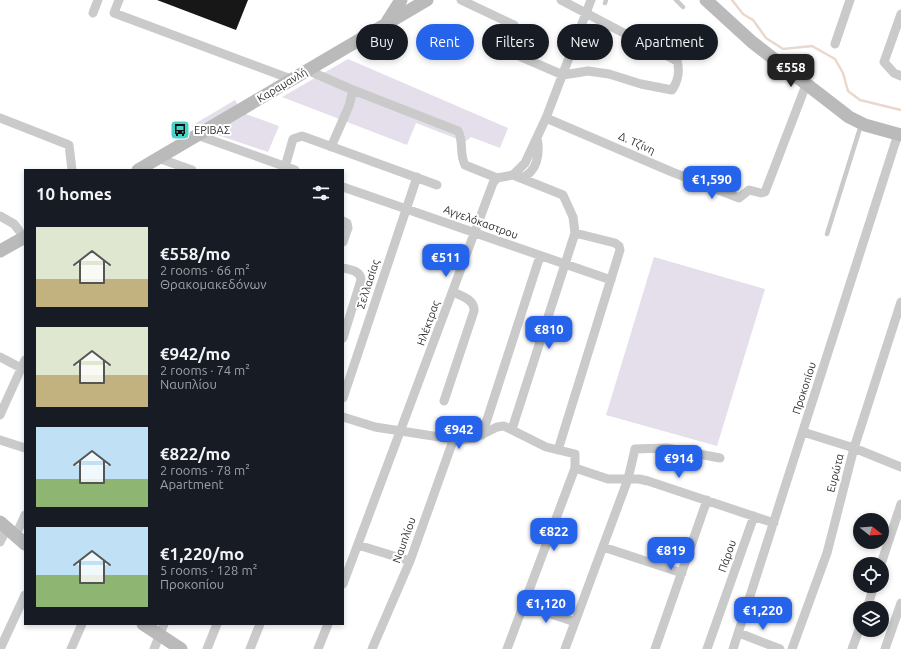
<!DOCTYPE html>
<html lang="en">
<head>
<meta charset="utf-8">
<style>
  body { margin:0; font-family:Ubuntu,sans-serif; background:#20242c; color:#f1f3f6; height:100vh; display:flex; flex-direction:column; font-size:15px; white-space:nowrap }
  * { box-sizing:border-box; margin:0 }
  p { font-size:13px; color:#9ea1a6 }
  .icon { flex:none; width:22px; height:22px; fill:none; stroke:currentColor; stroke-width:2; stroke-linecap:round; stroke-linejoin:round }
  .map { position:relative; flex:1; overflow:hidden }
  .details { position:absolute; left:24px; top:169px; width:320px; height:456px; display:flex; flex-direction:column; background:#171b24; border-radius:0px; box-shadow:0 2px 6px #0003 }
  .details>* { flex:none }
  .hud { position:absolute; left:356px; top:24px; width:380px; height:36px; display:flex; gap:8px }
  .needle { width:26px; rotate:107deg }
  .tools { position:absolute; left:853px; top:513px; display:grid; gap:8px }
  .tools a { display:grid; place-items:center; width:36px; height:36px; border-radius:50%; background:#171b24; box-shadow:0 2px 6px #0003; font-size:20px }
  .price { position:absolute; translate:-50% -34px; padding:0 9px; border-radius:8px; background:#2563eb; color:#fff; font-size:13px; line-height:26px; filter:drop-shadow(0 1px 2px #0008) }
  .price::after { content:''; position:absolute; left:50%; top:24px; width:12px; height:9px; margin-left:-6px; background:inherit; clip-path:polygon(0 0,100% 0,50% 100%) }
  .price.on { background:#222; color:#fff }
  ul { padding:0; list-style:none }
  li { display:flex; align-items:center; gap:12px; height:100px; padding:0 12px }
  li span { display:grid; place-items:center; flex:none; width:112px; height:80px; border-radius:0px; color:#555 }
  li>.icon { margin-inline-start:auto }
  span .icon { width:48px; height:48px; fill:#fffc; stroke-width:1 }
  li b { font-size:17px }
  h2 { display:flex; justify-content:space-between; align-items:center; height:48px; padding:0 12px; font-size:17px }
  .tag { padding:0 14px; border-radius:18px; background:#171b24; box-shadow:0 2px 6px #0003; font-size:14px; line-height:36px }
  .tag.on { background:#2563eb; color:#fff }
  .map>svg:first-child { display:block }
  .green { fill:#e4dfeb }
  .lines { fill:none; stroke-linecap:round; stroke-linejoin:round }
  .stream { stroke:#e9d8ce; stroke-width:2.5 }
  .building { fill:#171717 }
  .lane { stroke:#cacaca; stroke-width:4.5 }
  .street { stroke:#cacaca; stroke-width:9 }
  .secondary { stroke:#bababa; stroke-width:13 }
  .labels { text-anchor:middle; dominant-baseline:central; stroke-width:4; stroke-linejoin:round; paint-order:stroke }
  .street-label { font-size:11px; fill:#303030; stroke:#fff }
  .poi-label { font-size:11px; fill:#303030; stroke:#fff; text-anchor:start }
</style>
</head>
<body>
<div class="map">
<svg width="901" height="649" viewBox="0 0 901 649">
  <rect width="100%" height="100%" fill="#fff"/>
  <path class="green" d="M348,59L508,128L500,148L471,137L465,142L416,123L407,145L282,97Z
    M235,100L243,113L279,126L268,152L191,126Z
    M654,257L765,289L717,446L606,415Z"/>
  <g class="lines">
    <path class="stream" d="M732,0L743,14L753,20L766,38L783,49L812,46L835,59L843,73L848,91L860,100L901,110"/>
  </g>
  <path class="building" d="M157,0H248L236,30Z"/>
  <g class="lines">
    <path class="lane" d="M676,0L683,7
      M605,3L606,0
      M827,234L861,125"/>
    <path class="street" d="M119,0L114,13L291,79
      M461,0L514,25L505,47L507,51L563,75L588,71L609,74L641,84L672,90C678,81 680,70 677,61L561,0
      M93,13L98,0
      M901,14L884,62L894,73L901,76
      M835,44L850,0
      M307,70L353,90L458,131C464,141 459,154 465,165L497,178
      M0,118L69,145L72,170
      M546,118L672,172L739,198L749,190L761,193L765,192L806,85
      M197,135L295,170
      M331,147L349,106L353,90
      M158,158L192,170
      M285,167L293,139L302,136L437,185
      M513,175L563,195L573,217L575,233
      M521,178C538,172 540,153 537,137
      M343,187L611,280
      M0,216L14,224L24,237
      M343,221L347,223L348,228L343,242
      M343,268C351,270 361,271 361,280L343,338
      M0,357L21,368
      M343,398L417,177
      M444,401L474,311C475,300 462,296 453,292
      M0,415L25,360
      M343,417L375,427L459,440L475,438L497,427L504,426L546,447L575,454V468L507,649
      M512,429L575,233L615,243L619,246L620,250L558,450
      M803,432L854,448L901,467
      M482,435L540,256
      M0,440L25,448
      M575,468L608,479H639L648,481L774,523
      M15,537L25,515
      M0,542L7,528
      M358,545L410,561
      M603,547L682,573
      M881,564L901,504
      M343,584L493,183L497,178L513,175L525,163L546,118L591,0
      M524,605L575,622
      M867,608L874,586
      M739,633L780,649
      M0,649L25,595
      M71,649L82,624
      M154,649L164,624
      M207,649L217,624
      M250,649L260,624
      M318,649L328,624
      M372,649L410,561L454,438
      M565,649L628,479L635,449L667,448L720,458
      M655,649L707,500
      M707,649L754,516
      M733,649L898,134
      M792,649L827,553L854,448L901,302
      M852,649L860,627
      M885,649L901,603"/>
    <path class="secondary" d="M706,0L752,42L849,117L865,125L901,135
      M387,22L401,0
      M138,170L427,0
      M0,251L25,237
      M0,522L25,544
      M143,624L181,649"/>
  </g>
  <defs>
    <symbol id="bus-square" viewBox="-11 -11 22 22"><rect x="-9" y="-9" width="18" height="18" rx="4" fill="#46d2c5" stroke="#fff"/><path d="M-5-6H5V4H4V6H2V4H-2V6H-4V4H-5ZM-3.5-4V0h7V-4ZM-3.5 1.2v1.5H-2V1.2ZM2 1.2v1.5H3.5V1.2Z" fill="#111"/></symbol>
  </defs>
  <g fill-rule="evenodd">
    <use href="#bus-square" x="169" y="119" width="22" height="22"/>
  </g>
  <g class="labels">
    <g class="street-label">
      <text transform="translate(282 85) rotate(-31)">Καραμανλή</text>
      <text transform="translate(637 143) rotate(24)">Δ. Τζίνη</text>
      <text transform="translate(481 222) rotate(20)">Αγγελόκαστρου</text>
      <text transform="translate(368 284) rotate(-72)">Σελλασίας</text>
      <text transform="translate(428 323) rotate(-70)">Ηλέκτρας</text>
      <text transform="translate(804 388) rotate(-72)">Προκοπίου</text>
      <text transform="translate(835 473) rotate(-76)">Ευρώτα</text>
      <text transform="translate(404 540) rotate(-70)">Ναυπλίου</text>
      <text transform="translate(727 556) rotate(-71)">Πάρου</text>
    </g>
    <g class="poi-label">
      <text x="194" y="130">ΕΡΙΒΑΣ</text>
    </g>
  </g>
</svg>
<div class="tools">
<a><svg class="needle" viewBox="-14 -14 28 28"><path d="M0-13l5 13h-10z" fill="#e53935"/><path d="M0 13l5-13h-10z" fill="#9ea1a6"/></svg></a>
<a><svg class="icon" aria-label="locate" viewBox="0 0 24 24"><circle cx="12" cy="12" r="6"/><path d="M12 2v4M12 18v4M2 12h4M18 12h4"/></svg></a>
<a><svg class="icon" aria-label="layers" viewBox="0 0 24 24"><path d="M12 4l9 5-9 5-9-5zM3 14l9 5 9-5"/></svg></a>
</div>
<b class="price on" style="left:791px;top:88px">€558</b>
<b class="price" style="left:712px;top:200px">€1,590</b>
<b class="price" style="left:446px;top:278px">€511</b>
<b class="price" style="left:549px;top:350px">€810</b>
<b class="price" style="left:459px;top:450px">€942</b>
<b class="price" style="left:679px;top:479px">€914</b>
<b class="price" style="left:554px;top:552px">€822</b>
<b class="price" style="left:671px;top:571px">€819</b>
<b class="price" style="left:546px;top:624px">€1,120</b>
<b class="price" style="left:763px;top:631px">€1,220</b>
<div class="hud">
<a class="tag">Buy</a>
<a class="tag on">Rent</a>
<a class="tag">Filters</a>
<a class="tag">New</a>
<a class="tag">Apartment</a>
</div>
<section class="details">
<h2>10 homes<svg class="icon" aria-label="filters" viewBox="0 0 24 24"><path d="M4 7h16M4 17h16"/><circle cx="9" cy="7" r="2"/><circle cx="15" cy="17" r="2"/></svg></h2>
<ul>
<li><span style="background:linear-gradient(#dfe7d0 65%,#c2b280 0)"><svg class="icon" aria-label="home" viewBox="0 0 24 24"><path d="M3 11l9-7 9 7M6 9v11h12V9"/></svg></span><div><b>€558/mo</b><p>2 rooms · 66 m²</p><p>Θρακομακεδόνων</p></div></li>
<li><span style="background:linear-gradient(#dfe7d0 60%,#c2b280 0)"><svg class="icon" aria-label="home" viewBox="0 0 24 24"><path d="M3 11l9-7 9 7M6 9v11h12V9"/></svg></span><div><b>€942/mo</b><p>2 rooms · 74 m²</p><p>Ναυπλίου</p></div></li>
<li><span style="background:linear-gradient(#bfe0f5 65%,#8fb573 0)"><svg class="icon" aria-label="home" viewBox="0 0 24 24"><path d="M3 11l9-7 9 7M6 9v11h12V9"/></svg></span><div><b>€822/mo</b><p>2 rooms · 78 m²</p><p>Apartment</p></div></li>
<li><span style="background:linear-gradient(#bfe0f5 60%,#8fb573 0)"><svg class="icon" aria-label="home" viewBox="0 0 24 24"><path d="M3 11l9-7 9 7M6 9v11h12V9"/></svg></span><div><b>€1,220/mo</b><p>5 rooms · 128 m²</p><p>Προκοπίου</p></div></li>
</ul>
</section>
</div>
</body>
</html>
